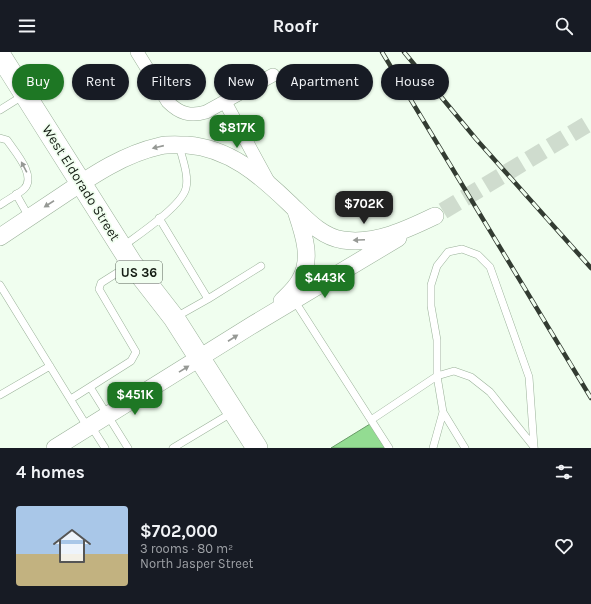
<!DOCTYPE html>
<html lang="en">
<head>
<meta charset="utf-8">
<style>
  body { margin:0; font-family:Karla,sans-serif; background:#20242c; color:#f1f3f6; height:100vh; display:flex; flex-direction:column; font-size:15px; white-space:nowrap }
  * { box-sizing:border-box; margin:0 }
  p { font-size:13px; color:#9ea1a6 }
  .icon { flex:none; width:22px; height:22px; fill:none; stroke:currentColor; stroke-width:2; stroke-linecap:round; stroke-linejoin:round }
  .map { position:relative; height:396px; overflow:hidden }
  .panel { display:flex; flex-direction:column; background:#171b24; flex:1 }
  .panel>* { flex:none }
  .top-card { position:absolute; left:12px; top:12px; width:567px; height:36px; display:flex; gap:8px }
  .price { position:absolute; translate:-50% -34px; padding:0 9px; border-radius:8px; background:#1e7724; color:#fff; font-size:13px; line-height:26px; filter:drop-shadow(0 1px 2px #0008) }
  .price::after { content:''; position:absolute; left:50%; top:24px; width:12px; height:9px; margin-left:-6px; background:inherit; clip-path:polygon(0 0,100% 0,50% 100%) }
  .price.on { background:#222; color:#fff }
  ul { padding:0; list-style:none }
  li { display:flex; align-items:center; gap:12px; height:100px; padding:0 16px }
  li span { display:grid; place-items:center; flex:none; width:112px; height:80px; border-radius:4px; color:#555 }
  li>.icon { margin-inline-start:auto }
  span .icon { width:48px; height:48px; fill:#fffc; stroke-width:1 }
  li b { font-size:17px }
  h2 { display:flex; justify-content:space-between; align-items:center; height:48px; padding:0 16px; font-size:17px }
  .pill { padding:0 14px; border-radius:18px; background:#171b24; box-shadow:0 1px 3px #0004; font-size:14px; line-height:36px }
  .pill.on { background:#1e7724; color:#fff }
  header { display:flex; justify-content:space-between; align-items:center; height:52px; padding:0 16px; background:#171b24; font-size:18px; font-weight:700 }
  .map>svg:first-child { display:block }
  .building { fill:#93dc92; stroke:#679a66 }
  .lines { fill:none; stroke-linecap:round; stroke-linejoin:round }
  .tertiary-tunnel { stroke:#cfdcce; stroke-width:17; stroke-dasharray:17 8; stroke-linecap:butt }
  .service-casing { stroke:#9ab199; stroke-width:8 }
  .minor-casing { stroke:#9ab199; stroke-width:14 }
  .tertiary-casing { stroke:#9ab199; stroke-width:18 }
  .primary-casing { stroke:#9ab199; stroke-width:22 }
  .service { stroke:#fff; stroke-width:7 }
  .minor { stroke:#fff; stroke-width:13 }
  .tertiary { stroke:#fff; stroke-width:17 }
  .primary { stroke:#fff; stroke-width:21 }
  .rail-casing { stroke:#333c32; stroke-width:4.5 }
  .rail { stroke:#f0feef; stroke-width:3; stroke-dasharray:9; stroke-linecap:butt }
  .oneway { fill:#969995 }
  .labels { text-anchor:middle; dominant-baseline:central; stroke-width:3.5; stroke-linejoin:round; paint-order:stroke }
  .shield { fill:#f0feef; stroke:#576056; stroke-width:1 }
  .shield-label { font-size:13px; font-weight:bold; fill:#151d14 }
  .street-label { font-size:14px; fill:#151d14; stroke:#f0feef }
</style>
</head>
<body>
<header><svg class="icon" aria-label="menu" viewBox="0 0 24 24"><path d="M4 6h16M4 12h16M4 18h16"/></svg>Roofr<svg class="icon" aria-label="search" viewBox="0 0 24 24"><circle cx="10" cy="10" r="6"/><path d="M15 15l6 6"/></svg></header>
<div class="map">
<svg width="591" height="396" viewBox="0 0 591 396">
  <rect width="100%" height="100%" fill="#f0feef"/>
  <path class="building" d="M370,372L385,396H331Z
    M104,394L105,396H100Z"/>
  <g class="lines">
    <path class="tertiary-tunnel" d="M443,159L591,70"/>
    <defs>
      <path id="service" d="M0,58L24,43
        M0,86L7,88C15,100 37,124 24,137C17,143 7,148 0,153
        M16,142L29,165
        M159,166L208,247L176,265
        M122,195C138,183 182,154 186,136C189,123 182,106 179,93
        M0,233L88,376
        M208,247L261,214
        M294,248L389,396
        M90,335L128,396
        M0,343L50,314
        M71,347L131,309L136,300L99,237L101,231L131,212
        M371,368L437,324L454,319L471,325L490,340L534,395
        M91,374L105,396
        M173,396L233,360
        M433,396L443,360
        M465,396L443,360L437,324V288L431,254V233L437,214L448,200L462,197L478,203L490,215L529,325L534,395"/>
      <path id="minor" d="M137,0L168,50C179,61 190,65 206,60L273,23
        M225,50L268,129"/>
      <path id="tertiary" d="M0,185C21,171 42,157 63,143C93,123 124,102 160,94C168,92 178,93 187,93C229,96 260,123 289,151C305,166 321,185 343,188C375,193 408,177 435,164
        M282,249C288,243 296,236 300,228C313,207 303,180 296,159
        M55,396L254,272L398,186"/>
      <path id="primary" d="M0,3L132,212L174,266L257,396"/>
    </defs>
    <use href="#service" class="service-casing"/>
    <use href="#minor" class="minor-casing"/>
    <use href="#tertiary" class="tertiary-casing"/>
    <use href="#primary" class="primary-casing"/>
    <use href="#service" class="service"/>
    <use href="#minor" class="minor"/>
    <use href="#tertiary" class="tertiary"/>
    <use href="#primary" class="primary"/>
    <defs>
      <path id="rail" d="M382,0L591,346
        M404,0L476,87L591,216"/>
    </defs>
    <use href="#rail" class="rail-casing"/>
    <use href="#rail" class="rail"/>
  </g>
  <defs><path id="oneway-solid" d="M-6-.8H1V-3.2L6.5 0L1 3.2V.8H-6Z"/></defs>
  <g class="oneway">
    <use href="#oneway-solid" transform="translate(158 95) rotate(167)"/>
    <use href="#oneway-solid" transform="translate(24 115) rotate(-118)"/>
    <use href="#oneway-solid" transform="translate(49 152) rotate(147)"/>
    <use href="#oneway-solid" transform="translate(359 188) rotate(177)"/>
    <use href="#oneway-solid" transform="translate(233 286) rotate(-33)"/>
    <use href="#oneway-solid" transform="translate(184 317) rotate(-32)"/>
  </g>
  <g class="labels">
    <rect class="shield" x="116" y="209" width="46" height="22" rx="3"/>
    <g class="shield-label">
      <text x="139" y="220">US 36</text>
    </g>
    <g class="street-label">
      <text transform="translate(81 131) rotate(58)">West Eldorado Street</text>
    </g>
  </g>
</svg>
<b class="price" style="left:237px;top:97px">$817K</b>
<b class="price on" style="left:364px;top:173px">$702K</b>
<b class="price" style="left:325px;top:247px">$443K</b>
<b class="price" style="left:135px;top:364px">$451K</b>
<div class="top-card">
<a class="pill on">Buy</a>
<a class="pill">Rent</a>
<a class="pill">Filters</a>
<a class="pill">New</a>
<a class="pill">Apartment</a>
<a class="pill">House</a>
</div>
</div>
<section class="panel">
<h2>4 homes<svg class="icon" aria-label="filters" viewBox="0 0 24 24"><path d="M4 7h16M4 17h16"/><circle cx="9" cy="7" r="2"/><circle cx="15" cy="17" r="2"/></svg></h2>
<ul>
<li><span style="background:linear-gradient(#a9c7e8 60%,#c2b280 0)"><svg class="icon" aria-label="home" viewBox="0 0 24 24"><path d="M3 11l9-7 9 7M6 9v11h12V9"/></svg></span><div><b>$702,000</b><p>3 rooms · 80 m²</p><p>North Jasper Street</p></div><svg class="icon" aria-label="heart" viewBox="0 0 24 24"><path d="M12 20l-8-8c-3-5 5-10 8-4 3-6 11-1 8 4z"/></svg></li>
</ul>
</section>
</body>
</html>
